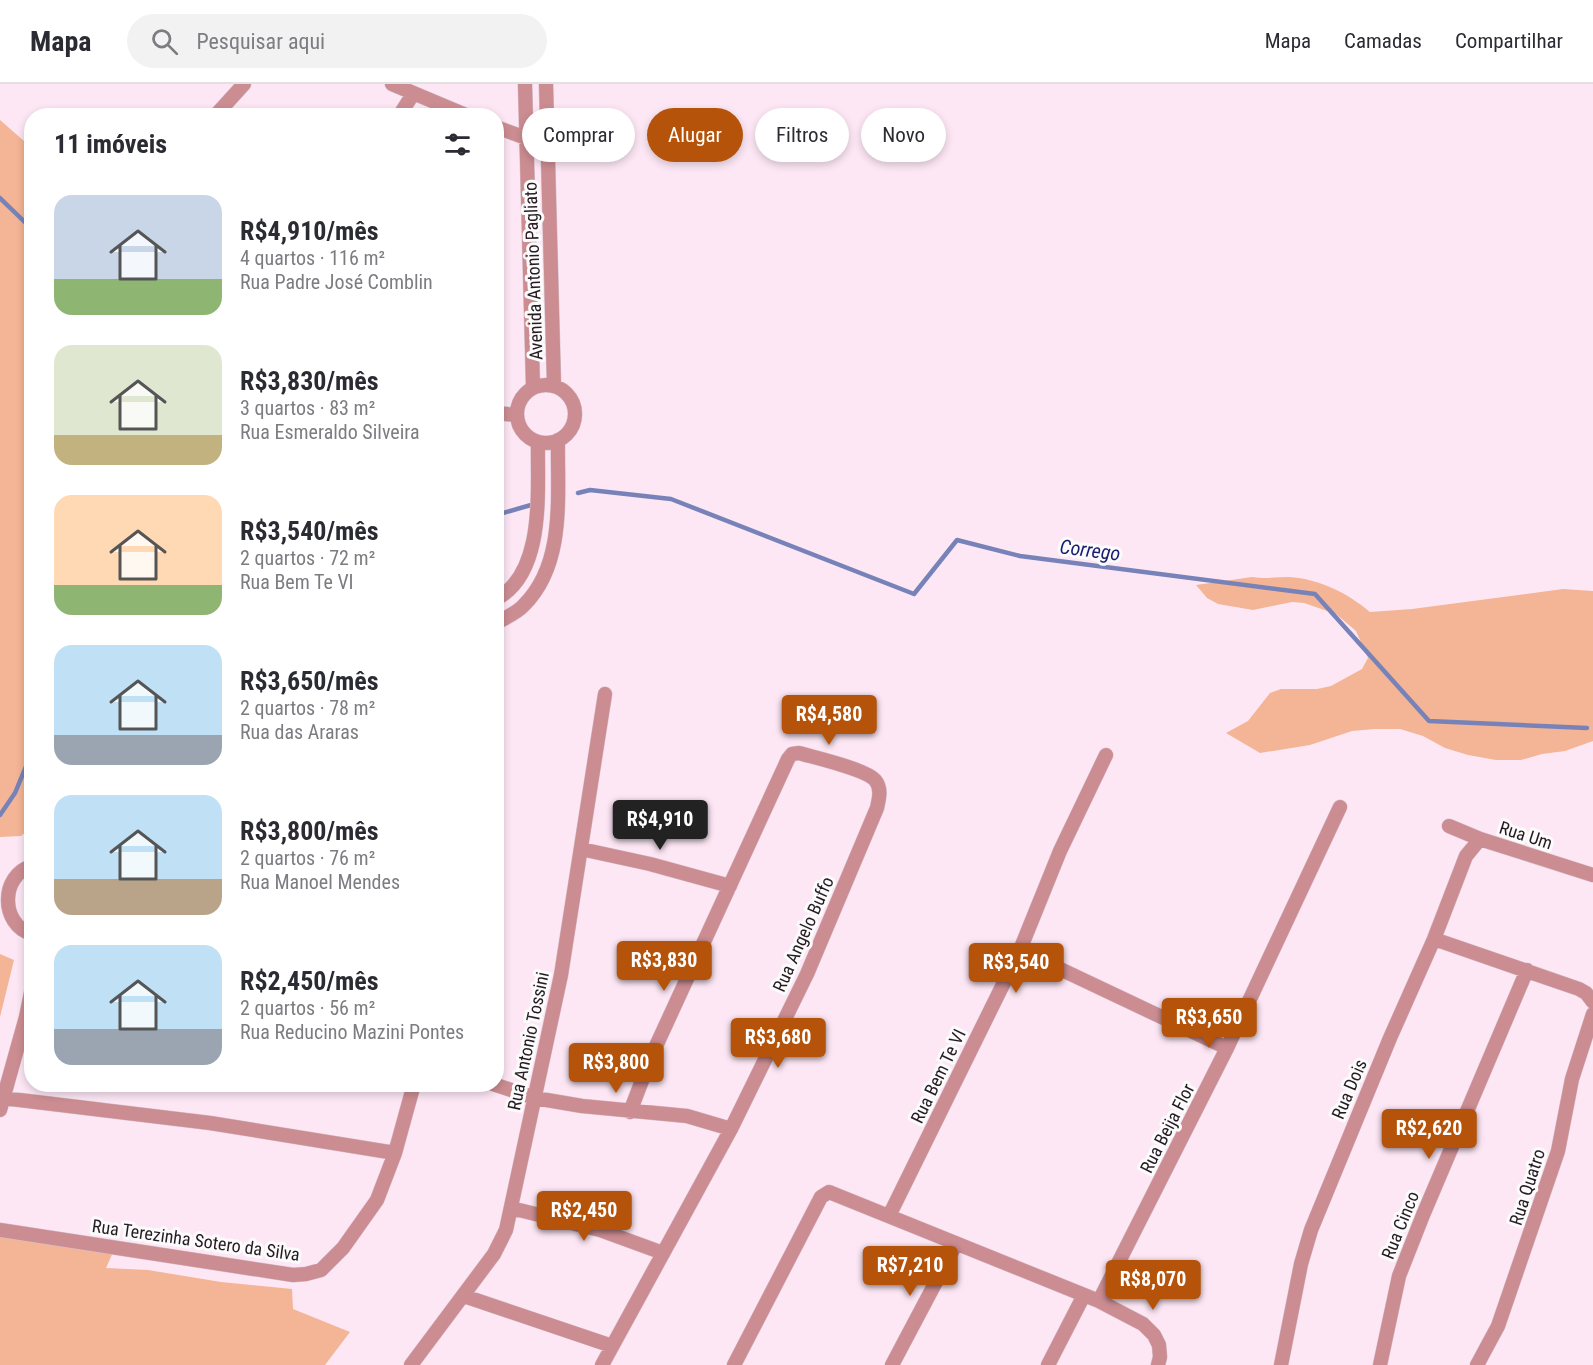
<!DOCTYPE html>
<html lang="pt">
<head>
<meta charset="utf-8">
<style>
  body { margin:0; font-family:"Roboto Condensed",sans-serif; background:#f2f2f3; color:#2b2b33; height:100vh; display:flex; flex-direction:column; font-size:22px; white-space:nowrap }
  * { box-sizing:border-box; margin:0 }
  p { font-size:20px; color:#7c7c81 }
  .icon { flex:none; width:33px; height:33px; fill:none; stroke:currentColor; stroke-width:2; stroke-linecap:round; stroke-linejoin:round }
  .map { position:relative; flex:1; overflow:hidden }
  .drawer { position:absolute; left:24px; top:24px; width:480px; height:984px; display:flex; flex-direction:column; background:#fff; border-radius:24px; box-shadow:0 3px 9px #0003 }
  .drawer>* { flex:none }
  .hud { position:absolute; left:522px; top:24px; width:570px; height:54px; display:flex; gap:12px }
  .price { position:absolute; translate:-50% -51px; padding:0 14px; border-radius:6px; background:#b45309; color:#fff; font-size:20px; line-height:39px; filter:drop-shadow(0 2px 3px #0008) }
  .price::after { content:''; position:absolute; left:50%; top:36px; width:18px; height:14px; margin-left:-9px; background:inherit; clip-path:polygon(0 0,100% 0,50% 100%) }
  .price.current { background:#222; color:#fff }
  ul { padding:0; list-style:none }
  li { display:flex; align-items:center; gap:18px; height:150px; padding:0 30px }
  li span { display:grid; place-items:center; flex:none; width:168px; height:120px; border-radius:18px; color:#555 }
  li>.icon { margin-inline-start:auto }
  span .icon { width:72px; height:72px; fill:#fffc; stroke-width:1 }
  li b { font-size:26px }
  h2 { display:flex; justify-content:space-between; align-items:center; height:72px; padding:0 30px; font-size:26px }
  .pill { padding:0 21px; border-radius:27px; background:#fff; box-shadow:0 3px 9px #0003; font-size:21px; line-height:54px }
  .pill.current { background:#b45309; color:#fff }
  header { display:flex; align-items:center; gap:36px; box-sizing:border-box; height:84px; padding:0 30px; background:#fff; border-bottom:2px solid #e1e1e2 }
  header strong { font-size:28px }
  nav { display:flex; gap:33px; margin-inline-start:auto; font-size:21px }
  .search { width:420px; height:54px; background:#f2f2f3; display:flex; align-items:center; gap:15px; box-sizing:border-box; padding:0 21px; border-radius:33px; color:#7c7c81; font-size:22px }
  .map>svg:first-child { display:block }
  .green { fill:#f3b595 }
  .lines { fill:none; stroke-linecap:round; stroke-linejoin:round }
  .stream { stroke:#7783b8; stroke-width:4.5 }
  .minor-casing { stroke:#d6c2cf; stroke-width:15 }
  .minor { stroke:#cc8d92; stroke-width:14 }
  .labels { text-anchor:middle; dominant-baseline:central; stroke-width:6; stroke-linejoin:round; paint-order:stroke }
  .street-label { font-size:18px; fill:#251b21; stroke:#fbfbfb }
  .water-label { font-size:20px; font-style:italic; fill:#181d70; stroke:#fbfbfb }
</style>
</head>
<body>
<header>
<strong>Mapa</strong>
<div class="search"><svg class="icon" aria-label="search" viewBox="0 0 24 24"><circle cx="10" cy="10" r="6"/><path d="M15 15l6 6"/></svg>Pesquisar aqui</div>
<nav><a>Mapa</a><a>Camadas</a><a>Compartilhar</a></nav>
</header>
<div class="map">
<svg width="1593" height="1281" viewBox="0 0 1593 1281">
  <rect width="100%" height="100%" fill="#fde7f5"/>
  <path class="green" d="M0,36L32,64V743L21,752L0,753Z
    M1252,493C1265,495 1277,493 1289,493C1320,495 1347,509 1370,528L1412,525L1563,505L1593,507V657L1565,667L1542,670L1521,676H1496L1468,671L1445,664L1423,652L1400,645H1375L1352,647L1310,661L1260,669L1226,649L1248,637L1270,609L1281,605H1317L1331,602L1362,585L1368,574L1356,547L1336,530L1304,519L1292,518L1253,526L1218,520L1207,514L1196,501Z
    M0,870L14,876L0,933Z
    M0,1148L114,1166L106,1184L148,1186L221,1198L292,1205L293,1225L350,1248L325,1281H0Z"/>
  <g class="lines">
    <path class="stream" d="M0,114L32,145
      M578,409L590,406L671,415L914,510L957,456L1020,472L1315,510L1429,637L1587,644
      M496,431L531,421
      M0,731L15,709L32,668"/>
    <defs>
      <path id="minor" d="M392,0L468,32
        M525,0L533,303
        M546,0L554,301
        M215,32L244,0
        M399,32L413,10
        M496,43L526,54
        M517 330a29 29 0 1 1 58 0a29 29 0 1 1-58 0Z
        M496,329L516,331
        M496,515C546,489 537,405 538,358
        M496,539C505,534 517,529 524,521C566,479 557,411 558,356
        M1449,742L1480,755L1593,791
        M581,765L650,780L730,802
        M32,782C0,791 0,841 32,850
        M1434,855L1579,905L1586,909L1593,918
        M1020,866L1227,964
        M493,1000L535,1014L582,1022L687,1032L731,1045
        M3,1014L210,1039L395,1069
        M0,1026L26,933L32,904
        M511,1124L600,1146L663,1169
        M889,1132L1020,866L1060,767L1106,671
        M0,1146L293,1191L306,1190L321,1186L343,1164L377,1116L395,1069L414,1000
        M464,1212L612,1262
        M1099,1217L1227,964L1340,723
        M411,1281L494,1170L506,1146L561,891L605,610
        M602,1281L731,1045L807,890L877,724C879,715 882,704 875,696C865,685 816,674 799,669L792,670L788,675L651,973L630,1028
        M734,1281L821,1113L829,1108L1099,1217L1143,1240L1154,1251L1159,1261L1160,1273L1158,1281
        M892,1281L956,1160
        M1048,1281L1084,1211
        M1281,1281L1301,1180L1311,1146L1390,954L1434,855L1466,772L1480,755
        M1380,1281L1399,1192L1423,1131L1527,886
        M1477,1281L1498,1242L1558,1067L1572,995L1593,930"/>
    </defs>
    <use href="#minor" class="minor-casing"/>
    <use href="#minor" class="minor"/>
  </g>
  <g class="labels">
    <g class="street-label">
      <text transform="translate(533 187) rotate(-92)">Avenida Antonio Pagliato</text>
      <text transform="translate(1526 751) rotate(18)">Rua Um</text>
      <text transform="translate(803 850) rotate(-66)">Rua Angelo Buffo</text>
      <text transform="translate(528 957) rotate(-78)">Rua Antonio Tossini</text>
      <text transform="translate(938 992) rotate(-64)">Rua Bem Te VI</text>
      <text transform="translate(1349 1005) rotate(-67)">Rua Dois</text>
      <text transform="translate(1167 1044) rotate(-63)">Rua Beija Flor</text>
      <text transform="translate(1527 1103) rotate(-72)">Rua Quatro</text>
      <text transform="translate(1400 1141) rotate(-68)">Rua Cinco</text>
      <text transform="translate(196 1156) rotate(8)">Rua Terezinha Sotero da Silva</text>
    </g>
    <g class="water-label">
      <text transform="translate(1090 466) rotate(7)">Corrego</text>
    </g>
  </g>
</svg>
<b class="price" style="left:829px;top:662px">R$4,580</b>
<b class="price current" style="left:660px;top:767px">R$4,910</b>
<b class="price" style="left:664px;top:908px">R$3,830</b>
<b class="price" style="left:1016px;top:910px">R$3,540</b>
<b class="price" style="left:1209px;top:965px">R$3,650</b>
<b class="price" style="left:778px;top:985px">R$3,680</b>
<b class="price" style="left:616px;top:1010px">R$3,800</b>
<b class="price" style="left:1429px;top:1076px">R$2,620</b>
<b class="price" style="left:584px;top:1158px">R$2,450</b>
<b class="price" style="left:910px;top:1213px">R$7,210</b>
<b class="price" style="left:1153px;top:1227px">R$8,070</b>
<div class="hud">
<a class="pill">Comprar</a>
<a class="pill current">Alugar</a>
<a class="pill">Filtros</a>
<a class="pill">Novo</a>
</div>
<section class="drawer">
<h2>11 imóveis<svg class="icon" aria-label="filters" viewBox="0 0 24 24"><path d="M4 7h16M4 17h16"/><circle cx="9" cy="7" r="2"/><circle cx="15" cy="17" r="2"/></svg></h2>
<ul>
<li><span style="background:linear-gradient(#c9d6e8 70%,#8fb573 0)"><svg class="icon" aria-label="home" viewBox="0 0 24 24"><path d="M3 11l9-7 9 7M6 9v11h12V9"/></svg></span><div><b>R$4,910/mês</b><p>4 quartos · 116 m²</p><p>Rua Padre José Comblin</p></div></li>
<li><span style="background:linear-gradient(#dfe7d0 75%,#c2b280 0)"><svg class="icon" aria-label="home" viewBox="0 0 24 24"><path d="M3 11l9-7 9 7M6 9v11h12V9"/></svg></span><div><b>R$3,830/mês</b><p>3 quartos · 83 m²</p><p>Rua Esmeraldo Silveira</p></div></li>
<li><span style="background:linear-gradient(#ffd9b3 75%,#8fb573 0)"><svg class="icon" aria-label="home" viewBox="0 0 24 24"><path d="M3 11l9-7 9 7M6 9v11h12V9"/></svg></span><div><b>R$3,540/mês</b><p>2 quartos · 72 m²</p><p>Rua Bem Te VI</p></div></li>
<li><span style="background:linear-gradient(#bfe0f5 75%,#9aa5b1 0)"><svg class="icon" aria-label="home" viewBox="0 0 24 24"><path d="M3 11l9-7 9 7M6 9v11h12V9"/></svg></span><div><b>R$3,650/mês</b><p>2 quartos · 78 m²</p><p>Rua das Araras</p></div></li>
<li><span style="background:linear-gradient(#bfe0f5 70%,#b9a48a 0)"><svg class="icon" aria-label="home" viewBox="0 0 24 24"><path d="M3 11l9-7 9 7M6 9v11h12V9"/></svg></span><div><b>R$3,800/mês</b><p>2 quartos · 76 m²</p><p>Rua Manoel Mendes</p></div></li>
<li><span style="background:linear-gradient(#bfe0f5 70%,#9aa5b1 0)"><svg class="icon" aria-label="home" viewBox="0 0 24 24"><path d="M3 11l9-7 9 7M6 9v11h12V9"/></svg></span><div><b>R$2,450/mês</b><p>2 quartos · 56 m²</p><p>Rua Reducino Mazini Pontes</p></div></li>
</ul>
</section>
</div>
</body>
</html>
